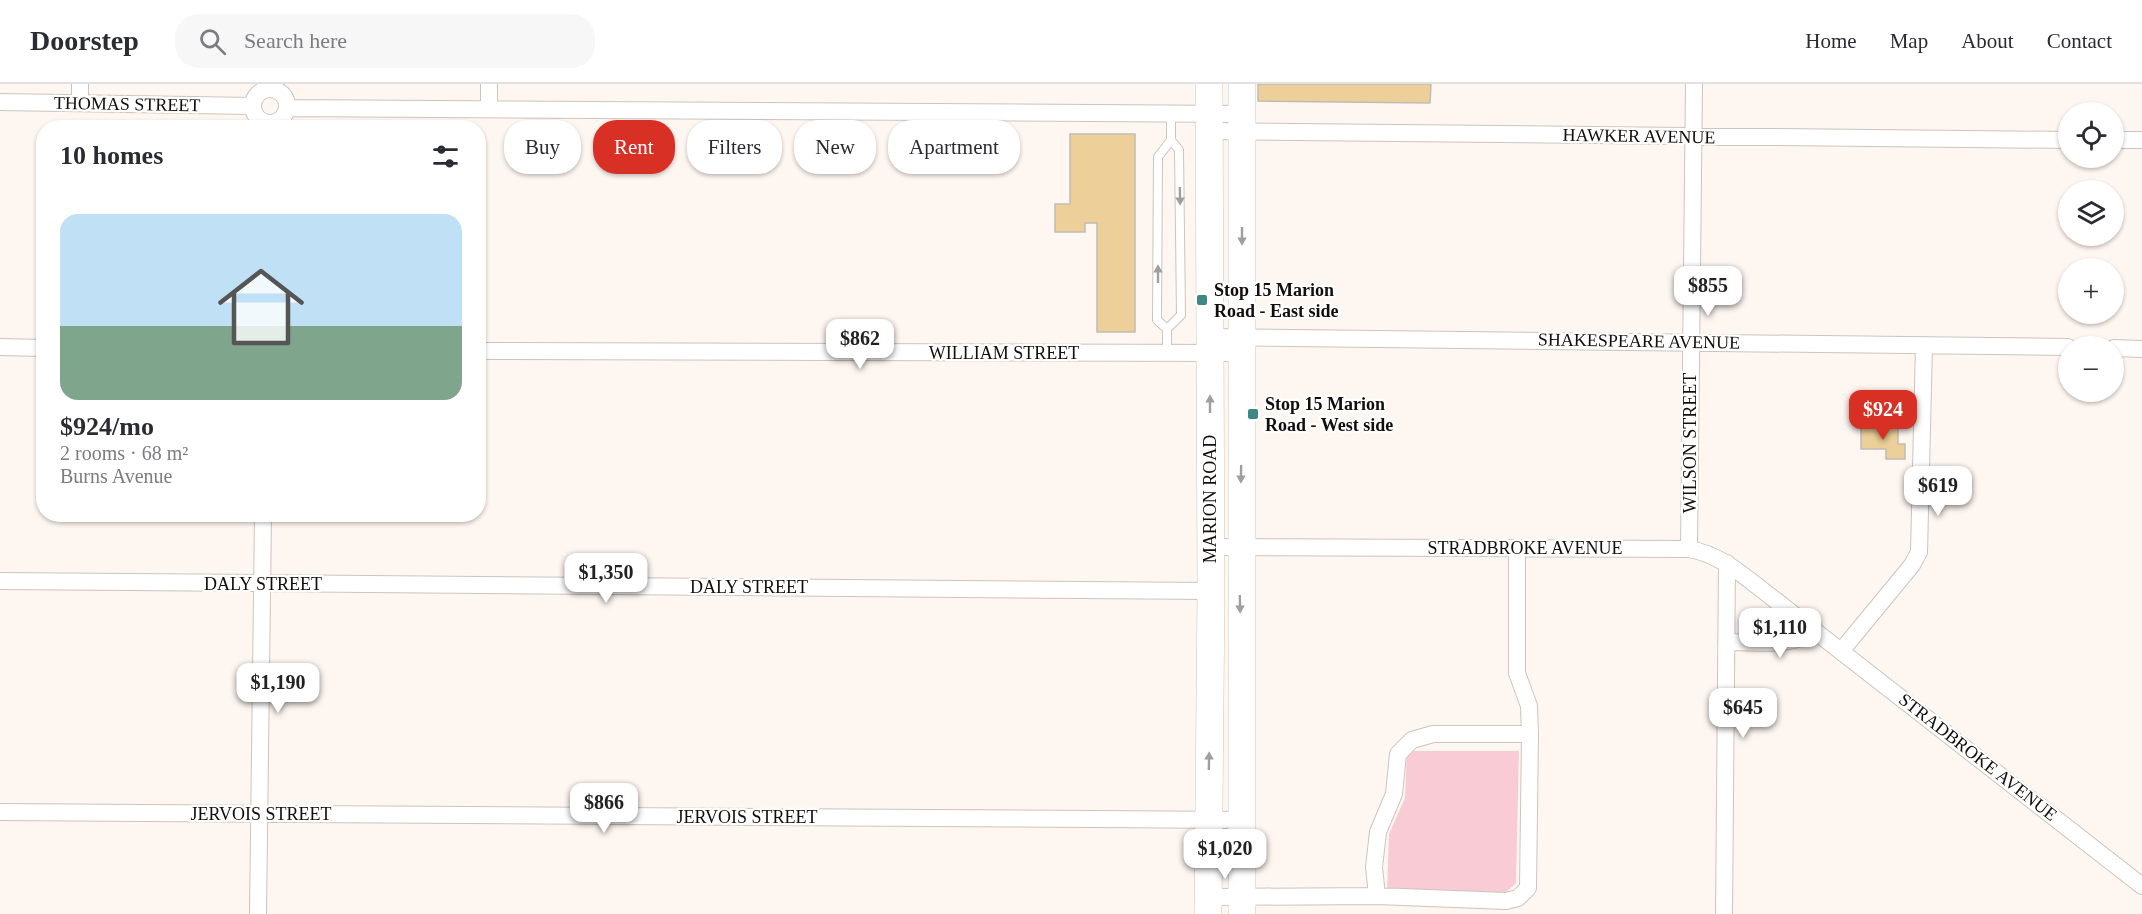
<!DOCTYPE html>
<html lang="en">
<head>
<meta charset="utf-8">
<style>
  body { margin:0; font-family:"Times New Roman",serif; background:#f7f7f7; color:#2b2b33; height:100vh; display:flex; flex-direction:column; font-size:22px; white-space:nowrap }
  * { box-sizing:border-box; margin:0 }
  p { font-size:20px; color:#7c7c81 }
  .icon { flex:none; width:33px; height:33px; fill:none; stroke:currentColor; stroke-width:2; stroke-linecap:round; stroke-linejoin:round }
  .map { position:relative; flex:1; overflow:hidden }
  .panel { position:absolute; left:36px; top:36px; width:450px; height:402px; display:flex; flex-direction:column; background:#fff; border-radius:24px; box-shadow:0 2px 4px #0004 }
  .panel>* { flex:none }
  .top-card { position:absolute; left:504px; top:36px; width:570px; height:54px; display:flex; gap:12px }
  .buttons { position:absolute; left:2058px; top:18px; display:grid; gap:12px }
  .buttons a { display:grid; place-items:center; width:66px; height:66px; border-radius:50%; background:#fff; box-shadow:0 2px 4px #0004; font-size:30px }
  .price { position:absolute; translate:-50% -51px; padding:0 14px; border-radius:12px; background:#fff; color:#222; font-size:20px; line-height:39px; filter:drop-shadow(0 2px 3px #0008) }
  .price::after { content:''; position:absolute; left:50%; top:36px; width:18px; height:14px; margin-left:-9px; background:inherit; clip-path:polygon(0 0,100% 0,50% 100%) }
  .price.active { background:#d93025; color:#fff }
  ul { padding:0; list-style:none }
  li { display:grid; align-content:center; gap:12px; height:318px; padding:0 24px }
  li+li { border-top:2px solid #e1e1e2 }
  li span { display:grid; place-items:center; height:186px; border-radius:18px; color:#555 }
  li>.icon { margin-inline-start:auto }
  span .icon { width:108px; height:108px; fill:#fffc; stroke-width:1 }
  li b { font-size:26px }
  h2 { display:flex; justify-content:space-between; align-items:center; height:72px; padding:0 24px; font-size:26px }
  .pill { padding:0 21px; border-radius:24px; background:#fff; box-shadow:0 2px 4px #0004; font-size:21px; line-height:54px }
  .pill.active { background:#d93025; color:#fff }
  header { display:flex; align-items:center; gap:36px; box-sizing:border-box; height:84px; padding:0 30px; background:#fff; border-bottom:2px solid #e1e1e2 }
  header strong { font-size:28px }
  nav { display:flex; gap:33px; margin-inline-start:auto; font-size:21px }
  .search { width:420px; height:54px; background:#f7f7f7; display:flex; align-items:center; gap:15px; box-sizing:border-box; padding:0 21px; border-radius:24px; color:#7c7c81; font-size:22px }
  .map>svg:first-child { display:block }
  .green { fill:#f9ccd5 }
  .building { fill:#edd099; stroke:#c1bcb3; stroke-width:1.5 }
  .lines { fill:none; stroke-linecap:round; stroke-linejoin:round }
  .lane-casing { stroke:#cdc4bd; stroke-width:10 }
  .street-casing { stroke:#cdc4bd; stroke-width:18 }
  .primary-casing { stroke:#cdc4bd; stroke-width:28 }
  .lane { stroke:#fff; stroke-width:8 }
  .street { stroke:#fff; stroke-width:16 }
  .primary { stroke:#fff; stroke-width:27 }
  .oneway { fill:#a09f9e }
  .poi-dot { fill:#3f8782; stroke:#fff; stroke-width:2 }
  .labels { text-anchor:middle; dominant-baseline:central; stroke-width:4.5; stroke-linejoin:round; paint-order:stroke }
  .street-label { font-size:18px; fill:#110e0c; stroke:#fff }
  .poi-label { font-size:18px; font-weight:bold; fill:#110e0c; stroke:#fff; text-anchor:start }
</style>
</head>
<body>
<header>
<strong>Doorstep</strong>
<div class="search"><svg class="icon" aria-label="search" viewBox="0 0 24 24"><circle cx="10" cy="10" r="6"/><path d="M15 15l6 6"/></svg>Search here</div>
<nav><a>Home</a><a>Map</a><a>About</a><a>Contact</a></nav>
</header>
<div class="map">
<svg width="2142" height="830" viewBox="0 0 2142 830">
  <rect width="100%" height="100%" fill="#fef6f1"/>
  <path class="green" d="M1407,667H1519L1516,799L1505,809L1387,808L1389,750L1405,714Z"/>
  <path class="building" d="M1258,0H1431L1430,19L1258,17Z
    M1070,50H1135V248H1097V139H1085V148H1055V120H1070Z
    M1861,342L1898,343V360H1905V375H1886V365H1861Z"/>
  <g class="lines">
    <defs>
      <path id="lane" d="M1167,245L1181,231L1179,66L1171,56V30
        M1167,269V245L1157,236L1158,73L1171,56"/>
      <path id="street" d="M80,0V19
        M489,0V25
        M253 22a17 17 0 1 1 34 0a17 17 0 1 1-34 0Z
        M0,18L253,22
        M288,24L1242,30
        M1209,47L2068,56
        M2114,56H2142
        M1209,253L2068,263
        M0,263L44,264
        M2114,264L2142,265
        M478,267L1242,269
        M1211,463L1689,465C1718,470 1739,488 1761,505L2142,802
        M1689,465L1694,0
        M0,497L1211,507
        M1726,558C1749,558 1800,564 1814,545
        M1842,566L1912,481L1919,468L1924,261
        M0,728L1242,736
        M1377,812L1374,783L1378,748L1394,710L1398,670L1412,656L1433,650H1530
        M1208,813L1377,812L1506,817L1518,814L1528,804L1530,650L1529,622L1517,589V464
        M258,830L263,430
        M1724,830L1727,479"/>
      <path id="primary" d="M1208,830L1211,507L1209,0
        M1242,830V0"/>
    </defs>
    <use href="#lane" class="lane-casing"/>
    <use href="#street" class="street-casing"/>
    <use href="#primary" class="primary-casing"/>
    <use href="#lane" class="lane"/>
    <use href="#street" class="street"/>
    <use href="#primary" class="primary"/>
  </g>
  <defs><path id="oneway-solid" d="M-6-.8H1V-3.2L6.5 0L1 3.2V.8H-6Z" transform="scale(1.5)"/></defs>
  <g class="oneway">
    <use href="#oneway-solid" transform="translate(1180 112) rotate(89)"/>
    <use href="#oneway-solid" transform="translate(1242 152) rotate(90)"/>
    <use href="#oneway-solid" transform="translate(1158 190) rotate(-90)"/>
    <use href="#oneway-solid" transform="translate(1210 320) rotate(-90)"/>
    <use href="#oneway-solid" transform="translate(1241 390) rotate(91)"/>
    <use href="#oneway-solid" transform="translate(1240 520) rotate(89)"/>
    <use href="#oneway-solid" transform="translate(1209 677) rotate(-89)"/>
  </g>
  <g class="poi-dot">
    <rect x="1196" y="210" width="12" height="12" rx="3"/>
    <rect x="1247" y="324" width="12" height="12" rx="3"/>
  </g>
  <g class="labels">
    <g class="street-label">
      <text transform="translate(127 20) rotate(1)">THOMAS STREET</text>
      <text transform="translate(1639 52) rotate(1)">HAWKER AVENUE</text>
      <text transform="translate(1639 257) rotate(1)">SHAKESPEARE AVENUE</text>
      <text x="1004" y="269">WILLIAM STREET</text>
      <text transform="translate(1690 359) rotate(-90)">WILSON STREET</text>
      <text transform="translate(1210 415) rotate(-90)">MARION ROAD</text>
      <text x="1525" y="464">STRADBROKE AVENUE</text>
      <text x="263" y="500">DALY STREET</text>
      <text x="749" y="503">DALY STREET</text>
      <text transform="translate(1978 673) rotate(38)">STRADBROKE AVENUE</text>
      <text x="261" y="730">JERVOIS STREET</text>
      <text x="747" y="733">JERVOIS STREET</text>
    </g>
    <g class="poi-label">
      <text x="1214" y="206">Stop 15 Marion<tspan x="1214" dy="21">Road - East side</tspan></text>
      <text x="1265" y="320">Stop 15 Marion<tspan x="1265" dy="21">Road - West side</tspan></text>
    </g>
  </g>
</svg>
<div class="buttons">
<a><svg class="icon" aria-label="locate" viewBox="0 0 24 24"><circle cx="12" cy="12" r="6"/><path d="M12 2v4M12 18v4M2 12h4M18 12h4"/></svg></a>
<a><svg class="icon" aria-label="layers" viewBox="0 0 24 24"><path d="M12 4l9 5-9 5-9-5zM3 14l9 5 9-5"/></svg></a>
<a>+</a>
<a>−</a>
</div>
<b class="price" style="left:1708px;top:233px">$855</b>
<b class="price" style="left:860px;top:286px">$862</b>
<b class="price active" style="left:1883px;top:357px">$924</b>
<b class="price" style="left:1938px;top:433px">$619</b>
<b class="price" style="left:606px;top:520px">$1,350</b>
<b class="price" style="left:1780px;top:575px">$1,110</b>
<b class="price" style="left:278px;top:630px">$1,190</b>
<b class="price" style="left:1743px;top:655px">$645</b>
<b class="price" style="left:604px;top:750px">$866</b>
<b class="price" style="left:1225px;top:796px">$1,020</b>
<div class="top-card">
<a class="pill">Buy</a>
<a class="pill active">Rent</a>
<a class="pill">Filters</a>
<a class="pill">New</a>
<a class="pill">Apartment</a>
</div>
<section class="panel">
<h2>10 homes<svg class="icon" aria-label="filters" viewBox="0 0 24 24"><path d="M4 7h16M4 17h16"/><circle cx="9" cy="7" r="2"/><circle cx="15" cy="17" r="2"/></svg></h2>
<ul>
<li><span style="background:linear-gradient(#bfe0f5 60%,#7fa58c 0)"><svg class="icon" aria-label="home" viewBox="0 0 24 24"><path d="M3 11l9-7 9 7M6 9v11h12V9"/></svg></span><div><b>$924/mo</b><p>2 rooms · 68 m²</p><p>Burns Avenue</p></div></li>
</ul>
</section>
</div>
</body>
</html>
